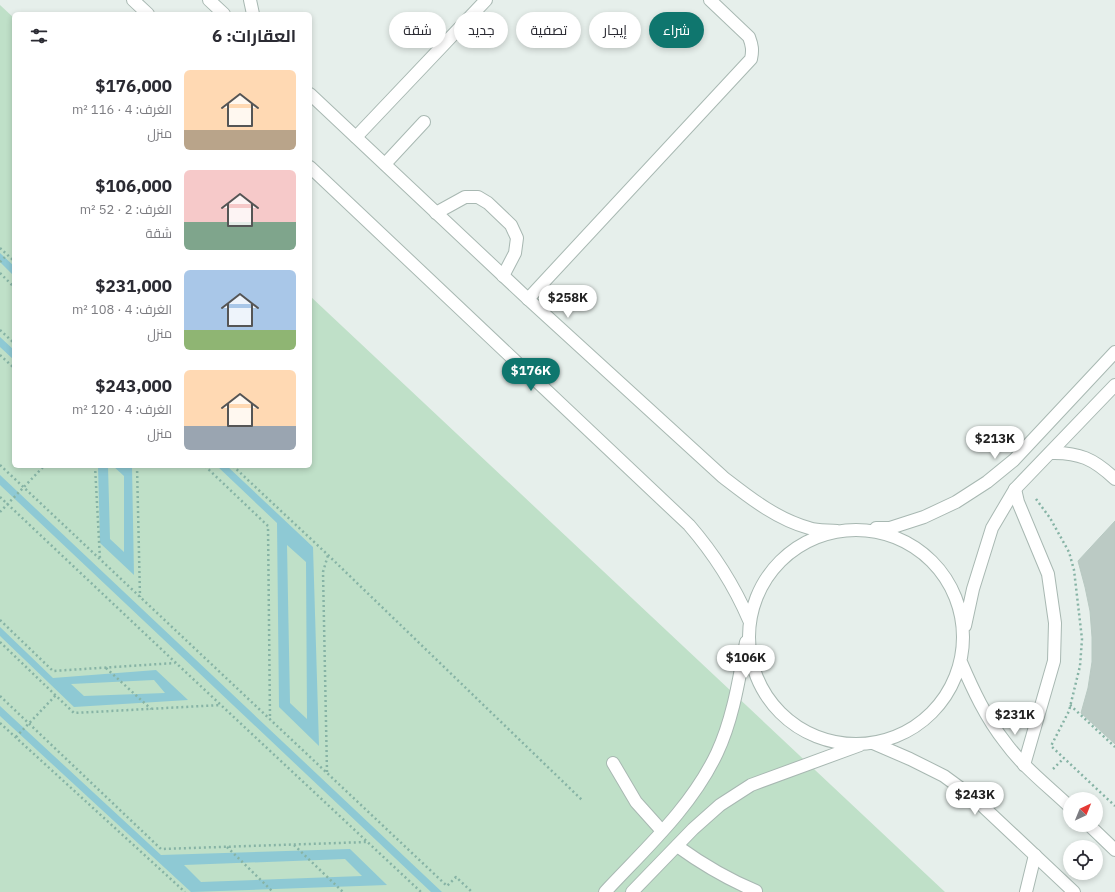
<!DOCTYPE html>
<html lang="ar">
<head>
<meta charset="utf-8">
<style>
  body { margin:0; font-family:"IBM Plex Sans",Cairo,sans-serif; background:#f7f7f7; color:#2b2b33; direction:rtl; height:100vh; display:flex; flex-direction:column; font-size:15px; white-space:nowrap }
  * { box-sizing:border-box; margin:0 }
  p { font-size:13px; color:#7c7c81 }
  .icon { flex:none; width:22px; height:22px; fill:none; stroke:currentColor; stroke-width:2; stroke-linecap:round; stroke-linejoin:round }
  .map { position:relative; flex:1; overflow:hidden; direction:ltr }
  .details { position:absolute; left:12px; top:12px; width:300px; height:456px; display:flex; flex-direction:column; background:#fff; border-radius:6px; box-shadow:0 2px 6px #0003; direction:rtl }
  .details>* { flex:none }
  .guide { position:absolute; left:324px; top:12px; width:380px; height:36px; direction:rtl; display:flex; gap:8px }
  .needle { width:26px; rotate:43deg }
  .controls { position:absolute; left:1063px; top:792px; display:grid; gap:8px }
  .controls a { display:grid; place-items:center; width:40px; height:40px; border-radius:50%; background:#fff; box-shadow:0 2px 6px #0003; font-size:20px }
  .price { position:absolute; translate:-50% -34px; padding:0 9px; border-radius:14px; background:#fff; color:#222; font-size:13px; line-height:26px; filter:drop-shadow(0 1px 2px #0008) }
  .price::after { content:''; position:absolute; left:50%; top:24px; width:12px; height:9px; margin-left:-6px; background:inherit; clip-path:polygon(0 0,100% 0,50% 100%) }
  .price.selected { background:#0f766e; color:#fff }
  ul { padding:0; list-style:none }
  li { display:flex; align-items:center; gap:12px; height:100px; padding:0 16px }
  li span { display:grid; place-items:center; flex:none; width:112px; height:80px; border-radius:6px; color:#555 }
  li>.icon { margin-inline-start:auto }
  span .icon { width:48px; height:48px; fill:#fffc; stroke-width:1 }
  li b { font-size:17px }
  h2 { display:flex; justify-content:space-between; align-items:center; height:48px; padding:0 16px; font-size:17px }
  .tag { padding:0 14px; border-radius:18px; background:#fff; box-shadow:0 2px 6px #0003; font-size:14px; line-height:36px }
  .tag.selected { background:#0f766e; color:#fff }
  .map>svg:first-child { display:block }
  .green { fill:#bfe0c8 }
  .water { fill:#8ec9d4; fill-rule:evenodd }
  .building { fill:#bbcac4; stroke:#b8c9c2 }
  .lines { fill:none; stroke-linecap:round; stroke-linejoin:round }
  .service-casing { stroke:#a8b8b2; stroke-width:14 }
  .minor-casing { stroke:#a8b8b2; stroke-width:14 }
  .path { stroke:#86b3a5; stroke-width:2.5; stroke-dasharray:2 3; stroke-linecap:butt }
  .service { stroke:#fff; stroke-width:12 }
  .minor { stroke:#fff; stroke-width:12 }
</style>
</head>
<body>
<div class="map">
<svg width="1115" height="892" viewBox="0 0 1115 892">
  <rect width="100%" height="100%" fill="#e6efeb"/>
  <path class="green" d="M0,5L14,18V466H310V296L945,892H0Z"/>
  <path class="water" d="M0,253L14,266V276L0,262Z
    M0,337L14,350V360L0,347Z
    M98,466H108L110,539L124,552V476L113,466H132L134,575L100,543Z
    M217,466H227L313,547L319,746L279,707L277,523ZM287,545L306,562L307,719L290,703Z
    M0,475L442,892H431L0,485Z
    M0,627L53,678L156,670L188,700L74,707L0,636ZM154,680L165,693L84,696L71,684Z
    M0,706L161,855L350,849L387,885L191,892L0,716ZM345,859L362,876L201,882L184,865Z"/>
  <path class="building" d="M1115,521V744L1081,713L1088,688L1092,662V637L1090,611L1085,587L1078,561Z"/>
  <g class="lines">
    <defs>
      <path id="service" d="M356,137L486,0
        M385,164L424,122
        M436,213L465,197H478L488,203L511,225L517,238L515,253L503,276
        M528,299L751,59C753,50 752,45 749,37L710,0
        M1050,453C1079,452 1094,459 1115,479
        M1015,489L1018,502L1048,574L1055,623L1054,661L1024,765
        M613,763L636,802L662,831
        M677,846C702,864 727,879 756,891
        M1026,892L1035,855"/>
      <path id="minor" d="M133,0L148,14
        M209,0L224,14
        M250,0L253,14
        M310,94L528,299L723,477C749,497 776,519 809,528C817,531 828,530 837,531
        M310,167L689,525C715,555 733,583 749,620
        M876,528H890L924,517L956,502L987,482L1014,460L1115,352
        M749 637a107 107 0 1 1 214 0a107 107 0 1 1-214 0Z
        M965,626L973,589L992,528L1015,489L1115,385
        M961,662C973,690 986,718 1005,742C1023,767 1048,786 1070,807
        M873,743L910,759L944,776L974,798L1074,892
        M1089,825L1115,850
        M605,892C645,849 691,808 717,753C733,719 739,679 746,642
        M632,892L693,829L720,805L751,785L860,745"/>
    </defs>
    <use href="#service" class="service-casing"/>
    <use href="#minor" class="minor-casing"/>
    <path class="path" d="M0,248L14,261
      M0,262L7,255
      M0,273L14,287
      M0,330L14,343
      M0,355L14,368
      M0,465L447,886L456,877L472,892
      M95,466L100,559
      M137,466L140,597
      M205,466L268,526L270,719
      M233,466L328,555L583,801
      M0,497L176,663L421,892
      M1036,499L1050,518L1069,552L1074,570L1082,639L1080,666L1069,711L1051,746L1115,806
      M0,512L44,466
      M0,620L53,671L175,663
      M0,642L74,713L221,705
      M106,668L151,709
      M0,696L161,849L367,842
      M1070,705L1115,747
      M0,723L185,892
      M16,737L56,695
      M1053,769L1064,758
      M327,772L323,572L328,555
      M294,845L343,892
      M227,847L273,892"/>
    <use href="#service" class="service"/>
    <use href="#minor" class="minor"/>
  </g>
</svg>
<div class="controls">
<a><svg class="needle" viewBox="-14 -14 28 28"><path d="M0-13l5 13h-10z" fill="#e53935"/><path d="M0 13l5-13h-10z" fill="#7c7c81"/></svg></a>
<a><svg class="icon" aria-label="locate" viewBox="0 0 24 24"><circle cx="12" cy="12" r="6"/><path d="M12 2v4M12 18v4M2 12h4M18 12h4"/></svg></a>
</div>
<b class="price" style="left:568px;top:319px">$258K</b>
<b class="price selected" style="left:531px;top:392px">$176K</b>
<b class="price" style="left:995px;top:460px">$213K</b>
<b class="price" style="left:746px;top:679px">$106K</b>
<b class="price" style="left:1015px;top:736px">$231K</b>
<b class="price" style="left:975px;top:816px">$243K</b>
<div class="guide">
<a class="tag selected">شراء</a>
<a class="tag">إيجار</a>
<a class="tag">تصفية</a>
<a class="tag">جديد</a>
<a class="tag">شقة</a>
</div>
<section class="details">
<h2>العقارات: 6<svg class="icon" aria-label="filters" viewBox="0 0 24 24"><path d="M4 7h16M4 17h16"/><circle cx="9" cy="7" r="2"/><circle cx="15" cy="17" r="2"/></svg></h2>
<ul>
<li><span style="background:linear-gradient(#ffd9b3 75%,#b9a48a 0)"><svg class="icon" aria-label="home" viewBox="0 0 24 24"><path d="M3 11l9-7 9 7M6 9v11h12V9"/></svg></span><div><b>$176,000</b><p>الغرف: 4 · 116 m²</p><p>منزل</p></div></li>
<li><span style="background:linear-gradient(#f6c9c9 65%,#7fa58c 0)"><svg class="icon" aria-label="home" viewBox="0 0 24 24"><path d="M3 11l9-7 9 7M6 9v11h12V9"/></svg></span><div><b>$106,000</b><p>الغرف: 2 · 52 m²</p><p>شقة</p></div></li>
<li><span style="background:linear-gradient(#a9c7e8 75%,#8fb573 0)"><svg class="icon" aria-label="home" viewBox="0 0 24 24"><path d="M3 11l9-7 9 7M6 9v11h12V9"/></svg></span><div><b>$231,000</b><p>الغرف: 4 · 108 m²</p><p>منزل</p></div></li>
<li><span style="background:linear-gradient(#ffd9b3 70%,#9aa5b1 0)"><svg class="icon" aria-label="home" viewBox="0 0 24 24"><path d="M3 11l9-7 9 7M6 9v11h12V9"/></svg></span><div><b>$243,000</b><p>الغرف: 4 · 120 m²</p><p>منزل</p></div></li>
</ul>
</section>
</div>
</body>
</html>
